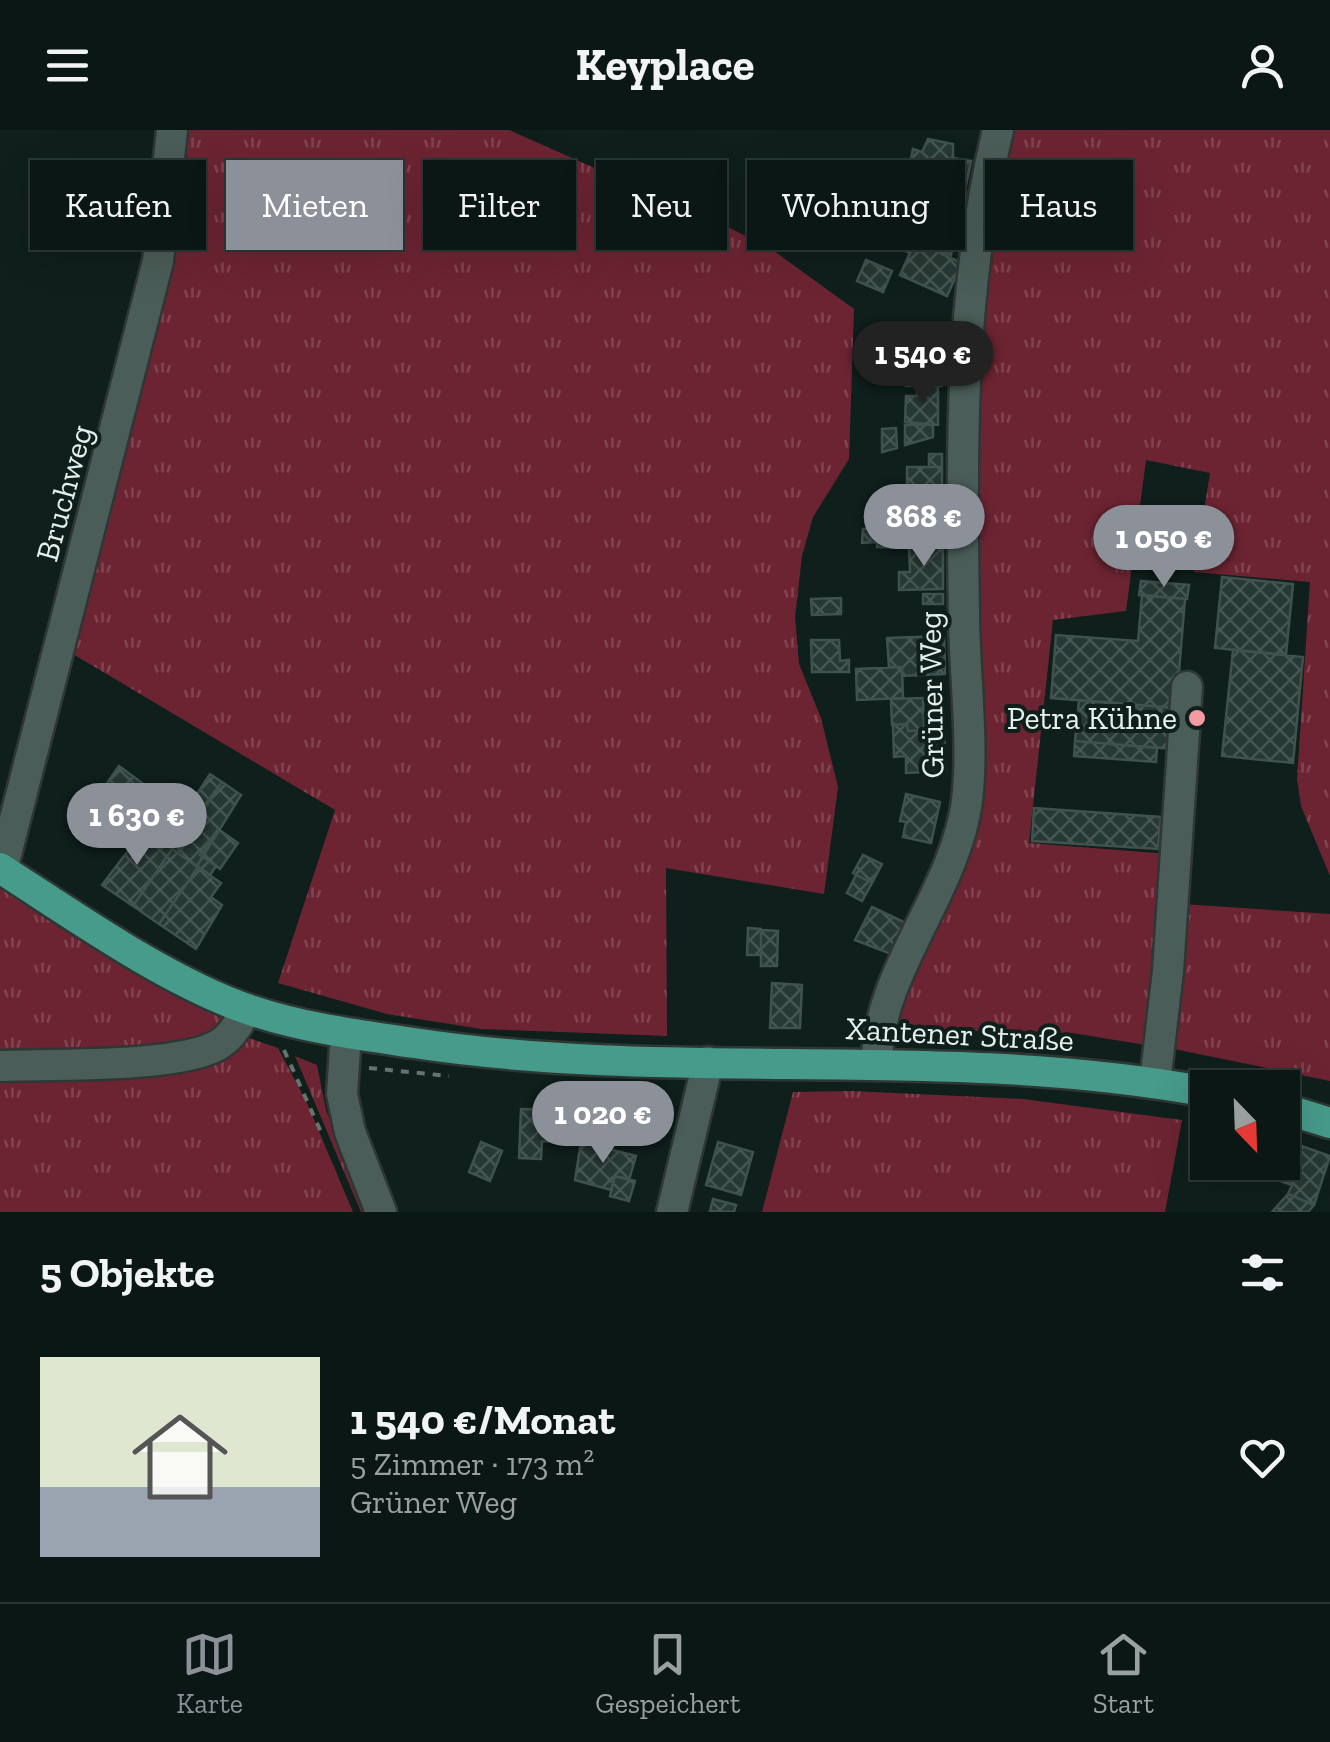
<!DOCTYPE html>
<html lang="de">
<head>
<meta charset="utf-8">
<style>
  body { margin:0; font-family:"Zilla Slab",serif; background:#192422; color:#f1f3f6; height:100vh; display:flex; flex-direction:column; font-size:38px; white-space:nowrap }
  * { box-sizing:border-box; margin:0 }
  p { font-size:32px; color:#9a9fa0 }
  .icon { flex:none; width:55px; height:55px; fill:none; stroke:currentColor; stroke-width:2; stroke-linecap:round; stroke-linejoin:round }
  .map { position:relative; height:1082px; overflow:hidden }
  .side { display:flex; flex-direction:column; background:#0b1714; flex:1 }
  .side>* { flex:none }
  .banner { position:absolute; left:30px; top:30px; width:1270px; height:90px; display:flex; gap:20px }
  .needle { width:65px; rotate:157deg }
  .fabs { position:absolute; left:1190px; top:940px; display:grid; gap:20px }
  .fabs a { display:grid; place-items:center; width:110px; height:110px; border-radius:0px; background:#0b1714; box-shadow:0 10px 40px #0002,0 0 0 2px #2b3634; font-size:50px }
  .price { position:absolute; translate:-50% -85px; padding:0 22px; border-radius:35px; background:#8c9099; color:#fff; font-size:32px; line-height:65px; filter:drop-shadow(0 2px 5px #0008) }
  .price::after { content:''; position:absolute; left:50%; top:60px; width:30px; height:22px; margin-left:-15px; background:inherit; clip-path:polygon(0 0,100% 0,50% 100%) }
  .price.active { background:#222; color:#fff }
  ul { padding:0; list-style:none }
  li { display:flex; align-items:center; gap:30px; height:250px; padding:0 40px }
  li+li { border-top:2px solid #2b3634 }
  li span { display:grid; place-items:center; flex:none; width:280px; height:200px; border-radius:0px; color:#555 }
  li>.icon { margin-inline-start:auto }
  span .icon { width:120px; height:120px; fill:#fffc; stroke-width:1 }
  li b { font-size:42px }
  h2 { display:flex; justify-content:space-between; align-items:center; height:120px; padding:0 40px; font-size:42px }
  .pill { padding:0 35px; border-radius:0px; background:#0b1714; box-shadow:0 10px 40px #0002,0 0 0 2px #2b3634; font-size:35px; line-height:90px }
  .pill.active { background:#8c9099; color:#fff }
  header { display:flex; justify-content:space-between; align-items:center; height:130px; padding:0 40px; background:#0b1714; font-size:45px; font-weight:700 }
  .dock { display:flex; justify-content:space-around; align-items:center; height:140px; border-top:2px solid #2b3634; background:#0b1714; font-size:28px; color:#9a9fa0 }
  .dock a { display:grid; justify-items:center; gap:5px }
  .dock .active { color:#8c9099 }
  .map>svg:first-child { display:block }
  .grass { fill:url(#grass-tufts) }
  .building { fill:url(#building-cross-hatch); stroke:#40524d; stroke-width:2.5 }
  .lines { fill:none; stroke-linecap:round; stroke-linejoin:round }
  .minor-casing { stroke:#2e3734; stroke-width:35 }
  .major-casing { stroke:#2e3734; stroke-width:35 }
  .path { stroke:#65736f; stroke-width:4; stroke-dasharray:8 8; stroke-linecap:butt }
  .minor { stroke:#4b5d58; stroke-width:30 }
  .major { stroke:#469b8a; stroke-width:30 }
  .poi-dot { fill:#f49aa5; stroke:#0f1f1b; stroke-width:4 }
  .labels { text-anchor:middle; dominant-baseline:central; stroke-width:8; stroke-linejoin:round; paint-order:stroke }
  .street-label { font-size:32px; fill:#e5efec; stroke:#0f1f1b }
  .poi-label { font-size:32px; fill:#e5efec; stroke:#0f1f1b; text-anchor:end }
</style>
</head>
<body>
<header><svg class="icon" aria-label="menu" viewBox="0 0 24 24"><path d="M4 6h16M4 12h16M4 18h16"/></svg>Keyplace<svg class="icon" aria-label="person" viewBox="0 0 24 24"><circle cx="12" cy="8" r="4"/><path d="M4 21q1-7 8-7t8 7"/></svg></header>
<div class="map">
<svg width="1330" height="1082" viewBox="0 0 1330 1082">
  <defs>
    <pattern id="grass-tufts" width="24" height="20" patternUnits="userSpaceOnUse" patternTransform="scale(2.5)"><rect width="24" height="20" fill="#6c2432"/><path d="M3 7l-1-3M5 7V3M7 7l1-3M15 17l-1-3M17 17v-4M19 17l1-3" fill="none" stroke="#814450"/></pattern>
    <pattern id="building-cross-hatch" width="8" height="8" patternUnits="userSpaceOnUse" patternTransform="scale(2.5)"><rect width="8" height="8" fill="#273934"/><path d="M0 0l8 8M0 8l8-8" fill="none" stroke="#465652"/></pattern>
  </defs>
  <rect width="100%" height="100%" fill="#0f1f1b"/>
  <path class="grass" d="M179,0H509L734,100L774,121L854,179L849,329L813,387L802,426L795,487L799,534L821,588L838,657L824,764L666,738L667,906L481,899L387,884L278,853L335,680L68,521Z
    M1012,0H1330V746L1301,676L1297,649L1310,452L1194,442L1210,343L1146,330L1126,481L1053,490L1029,713L1169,724L1152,916L1072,903L892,899L969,720L975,233L992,94Z
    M0,754L229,887L209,913L0,927Z
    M1183,774L1330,784V951L1174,919Z
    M243,906L278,918L307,973L353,1082H0V944Z
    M295,926L317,935L326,980L366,1082H361Z
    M851,961L1023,969L1182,990L1165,1082H762L793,962Z"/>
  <path class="building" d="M928,9L953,14V28L971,31L963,70L931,63L933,50L908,45L913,19L922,22Z
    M909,84L956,102L951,125L911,109Z
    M903,107L915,112L910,123L898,118Z
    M915,112L962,133L947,166L900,145Z
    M866,130L892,141L883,162L857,151Z
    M906,241L917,242V256H906Z
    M917,242H942V256H917Z
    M917,256H938V295L905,292L906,266H917Z
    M905,295H933V307L905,315Z
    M896,298L897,318L882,322V299Z
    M929,324H942V337H929Z
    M907,337H942V367H907Z
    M882,376H909V388H883Z
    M909,388V400L875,398V390L883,388Z
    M877,398H905V418L877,417Z
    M877,398V417V412L862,413L863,399Z
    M905,400L939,403V416L905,418Z
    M943,416V459L899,460V442H910L909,417Z
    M1222,447L1293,454L1286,525L1215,518Z
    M1141,451L1189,455L1187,469L1139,465Z
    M923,464H943V474H923Z
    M1142,465L1185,469L1176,578L1051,568L1056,505L1138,511Z
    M841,468V484L812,485L811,469Z
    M944,506L945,544L902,546V537H889L887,508Z
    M811,510H839L840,531L849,530V542H812Z
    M1233,520L1303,527L1293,633L1222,626Z
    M902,537L903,568L857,570L856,539Z
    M923,568L924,594H931V600L908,601L907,594L892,595L891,569Z
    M1079,570L1176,578L1173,619L1075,611Z
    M907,594L908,601L944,599L946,641L906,643V626L894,627L893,595Z
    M1075,611L1157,618L1156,632L1074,626Z
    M119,636L142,653L128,670L136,676L127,689L96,669Z
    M210,644L222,652L199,686L195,667Z
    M222,652L241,665L197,736L172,719Z
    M906,664L940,672L931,713L903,707L906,692L900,691Z
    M176,671L196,685L172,719L153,706Z
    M1034,678L1161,687L1158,719L1032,711Z
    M218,699L238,713L220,739L200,725Z
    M144,700L172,719L133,776L102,755Z
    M172,719L198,737L159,794L133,776Z
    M863,725L882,734L872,753L853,743Z
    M203,727L216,736L210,745L197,736Z
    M198,737L221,753L211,767L222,775L196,819L159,794Z
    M856,745L872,753L862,771L847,763Z
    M872,777L906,793L891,824L855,810Z
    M748,798L761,799V825H747Z
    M761,800L778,801L777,836H761Z
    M772,853L802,855L800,898H770Z
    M521,979L554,980L553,1012L542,1011L541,1029L519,1028Z
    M1282,1009L1330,1026L1314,1075L1288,1064L1292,1055L1227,1033L1282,1032Z
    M481,1012L502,1021L490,1051L469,1042Z
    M581,1012L636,1026L629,1050L615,1046L611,1060L575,1050Z
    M718,1012L753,1022L741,1065L706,1055Z
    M615,1046L635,1051L629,1071L610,1066Z
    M1288,1064L1314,1075L1308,1082H1272Z
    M713,1069L736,1075L734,1082L710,1081Z"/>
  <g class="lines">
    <defs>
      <path id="minor" d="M2,740L158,131L172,0
        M346,903L342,964L350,1002L381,1082
        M877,932C877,843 955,762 967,671C974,613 964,541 964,482C961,321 960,157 998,0
        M0,936C50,934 179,938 218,915C232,907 239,893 246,879
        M1155,952L1168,841L1187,557
        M672,1082L708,932"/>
      <path id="major" d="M0,738C73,785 169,853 250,880C303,898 359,905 414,913C677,953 945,913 1208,962
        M1282,978L1330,993"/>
    </defs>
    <use href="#minor" class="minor-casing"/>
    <use href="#major" class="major-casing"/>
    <path class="path" d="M284,920L321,1002
      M369,938L449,946"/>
    <use href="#minor" class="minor"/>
    <use href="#major" class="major"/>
  </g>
  <circle class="poi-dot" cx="1197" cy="588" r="10"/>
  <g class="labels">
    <g class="street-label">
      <text transform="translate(64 363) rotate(-75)">Bruchweg</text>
      <text transform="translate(931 565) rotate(-91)">Grüner Weg</text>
      <text transform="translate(960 904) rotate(3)">Xantener Straße</text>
    </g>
    <g class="poi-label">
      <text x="1177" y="588">Petra Kühne</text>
    </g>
  </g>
</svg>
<div class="fabs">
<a><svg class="needle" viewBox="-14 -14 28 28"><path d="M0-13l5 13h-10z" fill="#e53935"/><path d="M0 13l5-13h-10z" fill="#9a9fa0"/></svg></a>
</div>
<b class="price active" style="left:923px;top:276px">1 540 €</b>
<b class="price" style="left:924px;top:439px">868 €</b>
<b class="price" style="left:1164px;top:460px">1 050 €</b>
<b class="price" style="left:137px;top:738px">1 630 €</b>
<b class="price" style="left:603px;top:1036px">1 020 €</b>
<div class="banner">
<a class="pill">Kaufen</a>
<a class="pill active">Mieten</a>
<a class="pill">Filter</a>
<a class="pill">Neu</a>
<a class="pill">Wohnung</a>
<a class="pill">Haus</a>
</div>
</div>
<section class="side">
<h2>5 Objekte<svg class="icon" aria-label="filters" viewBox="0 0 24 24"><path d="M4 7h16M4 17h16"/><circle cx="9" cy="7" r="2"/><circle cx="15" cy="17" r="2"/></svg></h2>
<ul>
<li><span style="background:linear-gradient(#dfe7d0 65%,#9aa5b1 0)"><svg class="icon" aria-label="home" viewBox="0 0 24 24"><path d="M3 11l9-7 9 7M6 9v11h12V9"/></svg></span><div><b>1 540 €/Monat</b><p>5 Zimmer · 173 m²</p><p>Grüner Weg</p></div><svg class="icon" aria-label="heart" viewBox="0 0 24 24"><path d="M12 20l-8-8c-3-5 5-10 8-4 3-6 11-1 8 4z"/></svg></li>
</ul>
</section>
<nav class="dock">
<a class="active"><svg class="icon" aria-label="map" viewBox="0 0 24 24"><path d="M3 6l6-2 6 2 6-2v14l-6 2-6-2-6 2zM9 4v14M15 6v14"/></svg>Karte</a>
<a><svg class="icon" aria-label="saved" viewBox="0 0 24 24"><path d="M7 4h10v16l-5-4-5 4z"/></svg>Gespeichert</a>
<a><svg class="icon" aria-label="home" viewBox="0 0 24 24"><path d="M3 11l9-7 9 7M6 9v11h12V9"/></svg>Start</a>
</nav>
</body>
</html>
